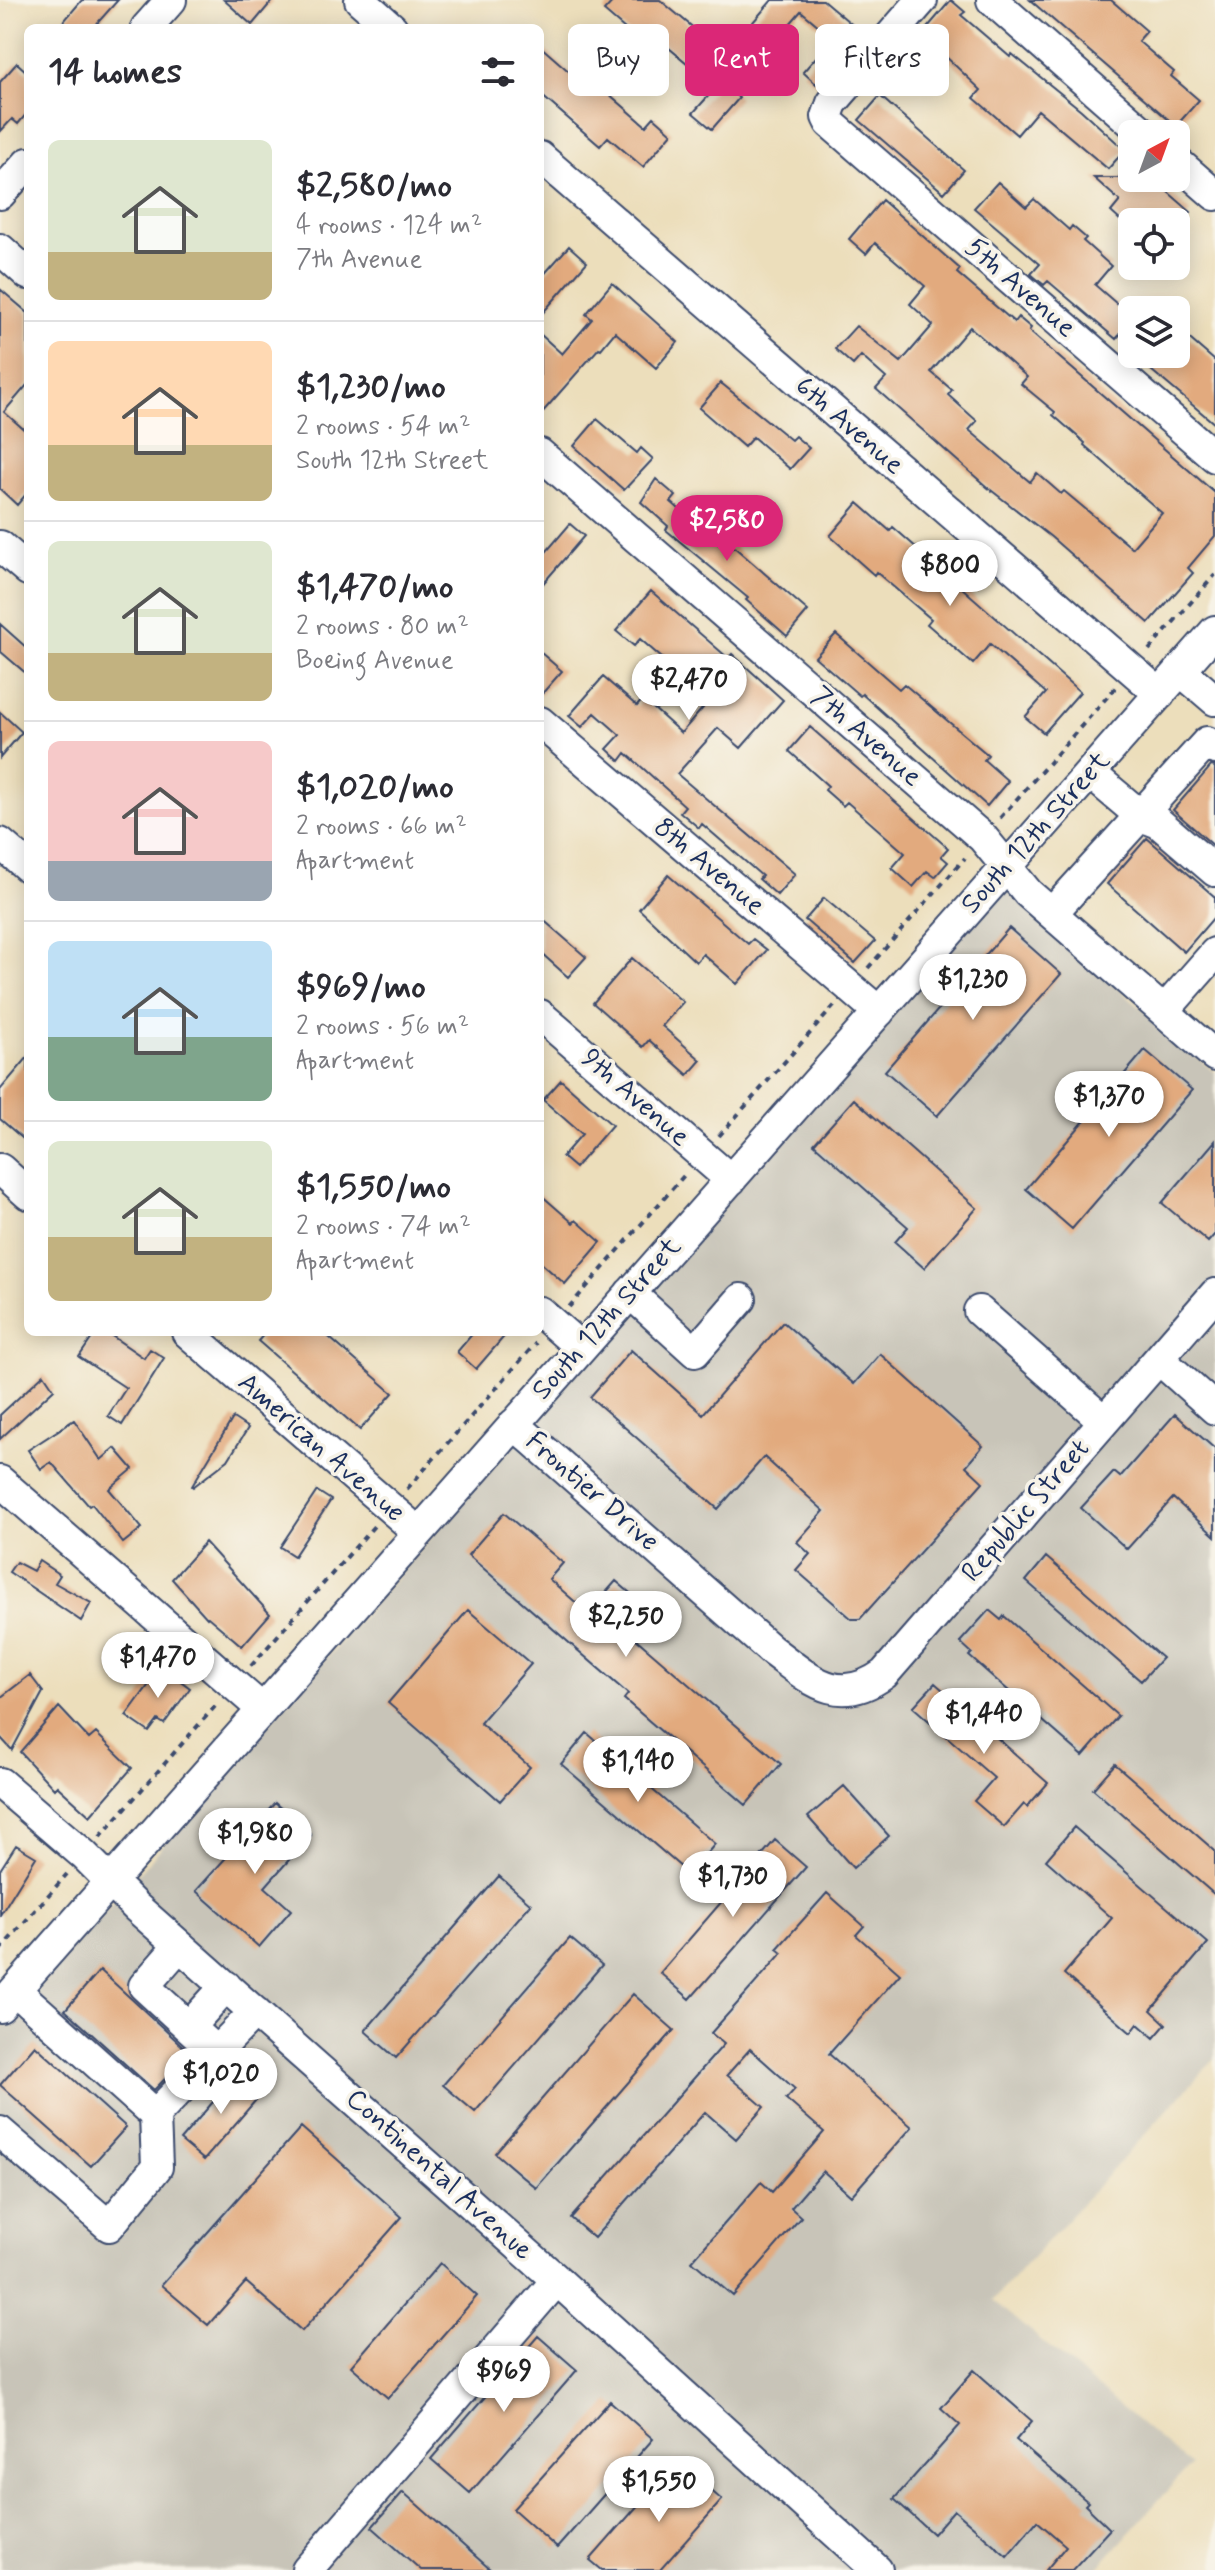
<!DOCTYPE html>
<html lang="en">
<head>
<meta charset="utf-8">
<style>
  body { margin:0; font-family:Mynerve,sans-serif; background:#f2f2f3; color:#2b2b33; height:100vh; display:flex; flex-direction:column; font-size:30px; white-space:nowrap }
  * { box-sizing:border-box; margin:0 }
  p { font-size:26px; color:#7c7c81 }
  .icon { flex:none; width:44px; height:44px; fill:none; stroke:currentColor; stroke-width:2; stroke-linecap:round; stroke-linejoin:round }
  .map { position:relative; flex:1; overflow:hidden }
  .drawer { position:absolute; left:24px; top:24px; width:520px; height:1312px; display:flex; flex-direction:column; background:#fff; border-radius:12px; box-shadow:0 4px 20px #0003 }
  .drawer>* { flex:none }
  .hud { position:absolute; left:568px; top:24px; width:526px; height:72px; display:flex; gap:16px }
  .needle { width:52px; rotate:41deg }
  .tools { position:absolute; left:1118px; top:120px; display:grid; gap:16px }
  .tools a { display:grid; place-items:center; width:72px; height:72px; border-radius:12px; background:#fff; box-shadow:0 4px 20px #0003; font-size:40px }
  .price { position:absolute; translate:-50% -68px; padding:0 18px; border-radius:28px; background:#fff; color:#222; font-size:26px; line-height:52px; filter:drop-shadow(0 2px 4px #0008) }
  .price::after { content:''; position:absolute; left:50%; top:48px; width:24px; height:18px; margin-left:-12px; background:inherit; clip-path:polygon(0 0,100% 0,50% 100%) }
  .price.current { background:#db2777; color:#fff }
  ul { padding:0; list-style:none }
  li { display:flex; align-items:center; gap:24px; height:200px; padding:0 24px }
  li+li { border-top:2px solid #e1e1e2 }
  li span { display:grid; place-items:center; flex:none; width:224px; height:160px; border-radius:12px; color:#555 }
  li>.icon { margin-inline-start:auto }
  span .icon { width:96px; height:96px; fill:#fffc; stroke-width:1 }
  li b { font-size:34px }
  h2 { display:flex; justify-content:space-between; align-items:center; height:96px; padding:0 24px; font-size:34px }
  .tag { padding:0 28px; border-radius:12px; background:#fff; box-shadow:0 4px 20px #0003; font-size:28px; line-height:72px }
  .tag.current { background:#db2777; color:#fff }
  .map>svg:first-child { display:block }
  .industrial { fill:#c8c4b8 }
  .building { fill:#e2aa7e; fill-rule:evenodd }
  .lines { fill:none; stroke-linecap:round; stroke-linejoin:round }
  .minor-casing { stroke:#3a496c; stroke-width:34 }
  .path { stroke:#3a496c; stroke-width:4; stroke-dasharray:6 6; stroke-linecap:butt }
  .minor { stroke:#fff; stroke-width:30 }
  .labels { text-anchor:middle; dominant-baseline:central; stroke-width:7; stroke-linejoin:round; paint-order:stroke }
  .street-label { font-size:28px; fill:#1b2f5e; stroke:#f7f3e8 }
</style>
</head>
<body>
<div class="map">
<svg width="1215" height="2570" viewBox="0 0 1215 2570">
  <rect width="100%" height="100%" fill="#f7f3e8"/>
  <filter id="ink" filterUnits="userSpaceOnUse"><feTurbulence type="fractalNoise" baseFrequency=".0125" numOctaves="2"/><feDisplacementMap in="SourceGraphic" scale="16" xChannelSelector="R" yChannelSelector="G"/><feConvolveMatrix kernelMatrix="1 2 1 2 8 2 1 2 1" color-interpolation-filters="sRGB"/></filter>
  <filter id="wash" filterUnits="userSpaceOnUse"><feTurbulence type="fractalNoise" baseFrequency=".006" numOctaves="4" result="noise"/><feDisplacementMap in="SourceGraphic" scale="32" xChannelSelector="R" yChannelSelector="G"/><feGaussianBlur stdDeviation="1.8" result="paint"/><feColorMatrix in="noise" values="0 0 0 0 0 0 0 0 0 0 0 0 0 0 0 0 0 1.4 0 .05"/><feComposite in="paint" operator="in"/></filter>
  <g filter="url(#wash)">
    <rect width="100%" height="100%" fill="#ecdebb"/>
    <path class="industrial" d="M1001,886L1215,1073V2058L993,2300L1190,2465L1096,2570H0V2032Z"/>
    <g id="blocks">
      <path class="building" d="M82,0H118L93,28H58Z
        M224,0H273L252,25Z
        M614,0H660L720,50L700,74L663,43L654,54L604,11Z
        M772,0H823L861,32L816,84L803,72L833,38L801,11L763,55L741,36Z
        M951,0L965,12L961,15L1010,57L1012,54L1081,110L1125,150L1108,169L1038,110L1017,135L974,98L981,90L922,34Z
        M1030,0H1111L1147,31L1138,41L1174,72L1171,76L1199,100L1176,126Z
        M540,46L573,75L576,72L583,78L586,74L646,126L654,117L672,133L643,167L608,137L600,146L540,94Z
        M17,63L28,73V112L18,124L12,119L0,132V82Z
        M721,82L739,98L712,129L693,113Z
        M880,96L964,170L944,193L859,120Z
        M1094,178H1152L1191,212L1182,222H1122L1111,212L1120,201Z
        M998,182L1026,207L1034,199L1069,230L1072,226L1086,238L1083,241L1111,266L1095,285L1132,317V321L1116,339L1048,281L1044,285L1031,274L1040,264L974,208Z
        M882,200L960,269L957,273L1014,322L1018,317L1031,328L1029,331L1215,493V536L1188,568L1193,573L1149,623L1051,537L987,487L876,389L886,378L861,356L853,365L835,349L856,326L901,362L933,325L910,304L925,286L875,243L866,254L849,239ZM970,327L1027,377L1021,384L1055,412L1053,415L1085,443L1084,445L1162,513L1132,548L1064,491L1061,494L1037,473L1030,482L969,430L977,421L948,395L952,390L931,372Z
        M569,246L587,262L540,316V279Z
        M612,283L678,342L656,368L615,332L601,349L599,348L540,415V334L562,354L592,319L586,314Z
        M0,289L28,313V384L4,412L28,433V492L17,505L0,489Z
        M1176,327L1215,361V424L1132,354H1176Z
        M721,383L791,440L795,436L809,448L790,469L753,437L744,447L699,408Z
        M597,419L637,453L641,448L653,459L624,490L574,446Z
        M656,479L676,496L671,502L728,552L733,546L808,611L787,636L746,600L748,598L666,530L668,526L641,502Z
        M858,503L890,531L893,527L1080,692L1044,733L1025,717L1046,693L990,644L973,664L927,624L931,619L876,572L874,575L830,536Z
        M570,524L584,536L540,587V559Z
        M651,591L728,658L732,654L783,700L741,748L718,728L677,774L795,874L777,895L759,879L762,876L702,824L699,828L680,812L685,806L626,753L620,761L607,749L620,735L595,713L582,727L569,716L603,677L637,706L643,699L681,733L703,708L693,699L700,691L640,639L634,646L616,631Z
        M0,624L28,649V675L0,651Z
        M836,634L899,689L904,684L988,755L984,760L1008,781L987,806L862,694L860,696L815,657Z
        M540,652L562,671L540,696Z
        M0,712L22,732L0,758Z
        M810,727L948,848L941,856L948,862L935,877L927,871L913,887L892,868L905,853L847,802L843,806L825,790L828,786L789,751Z
        M1211,766L1215,767V847L1173,810Z
        M1147,838L1215,897V916L1184,952L1107,884Z
        M668,875L748,944L753,939L767,950L737,984L703,954L696,962L639,909Z
        M824,898L875,941L855,963L805,920Z
        M540,917L586,957L568,977L540,952Z
        M1009,928L1061,974L937,1116L885,1071Z
        M632,958L683,1002L662,1026L701,1060L688,1075L649,1040L643,1047L593,1003Z
        M1145,1050L1192,1090L1072,1229L1026,1189Z
        M28,1057V1143L0,1119V1090Z
        M561,1080L612,1125L575,1168L562,1157L582,1134L543,1100Z
        M854,1099L977,1208L924,1268L895,1242L908,1227L814,1144Z
        M1215,1141V1234L1208,1242L1162,1203Z
        M540,1194L573,1223L576,1220L601,1242L565,1284L540,1262Z
        M783,1322L854,1384L880,1354L983,1446L966,1466L983,1482L860,1619H852L796,1570L810,1554L797,1542L824,1511L764,1457L718,1509L590,1397L631,1350L703,1414Z
        M96,1332H106L144,1358L150,1349L164,1358L122,1425L108,1416L126,1388L79,1357Z
        M266,1332H323L393,1393L360,1430L258,1341Z
        M474,1332H508L476,1369L457,1352Z
        M44,1374L54,1389L0,1439V1415Z
        M1175,1414L1215,1449V1536L1173,1498L1127,1549L1081,1508L1114,1472L1120,1477Z
        M233,1418L248,1428L228,1460L193,1487L192,1486Z
        M74,1420L101,1460L115,1448L133,1469L109,1489L142,1528L123,1543L92,1504L89,1506L51,1462L41,1469L28,1450Z
        M317,1491L331,1500L294,1556L280,1547Z
        M504,1513L563,1563L549,1579L588,1613L616,1581L657,1616L636,1639L781,1764L746,1805L624,1699L628,1694L468,1555Z
        M205,1542L270,1614L242,1646L208,1617L207,1618L172,1579Z
        M1046,1557L1162,1658L1141,1681L1026,1581Z
        M39,1561L60,1575L55,1583L91,1603L81,1621L9,1572L16,1562L33,1571Z
        M468,1610L531,1664L480,1723L530,1767L500,1801L388,1703Z
        M989,1610L1001,1620L1004,1616L1118,1716L1083,1756L969,1656L972,1653L960,1642Z
        M162,1667L190,1688L164,1724L158,1720L149,1732L126,1716Z
        M30,1675L43,1692L12,1750L0,1737V1698Z
        M935,1683L1048,1783L1027,1807L1024,1804L1004,1827L974,1801L994,1778L913,1707Z
        M59,1707L89,1739L96,1733L132,1768L90,1816L57,1786L54,1789L20,1752Z
        M587,1733L715,1844L689,1874L561,1764Z
        M1115,1764L1215,1851V1895L1093,1789Z
        M844,1786L889,1836L853,1868L808,1817Z
        M275,1803L311,1835L265,1887L291,1910L259,1947L196,1891Z
        M1074,1827L1208,1943L1151,2010L1166,2024L1154,2038L1138,2024L1131,2033L1064,1974L1112,1918L1046,1860Z
        M775,1840L806,1867L690,1999L660,1973Z
        M16,1845L36,1857L0,1915V1870Z
        M499,1876L531,1904L396,2058L365,2031Z
        M827,1893L864,1926L856,1935L900,1974L829,2054L912,2127L851,2196L823,2171L791,2208L801,2217L733,2296L692,2261L761,2182L772,2192L824,2132L786,2099L795,2089L750,2049L727,2075L764,2107L736,2139L705,2112L594,2238L571,2218L724,2044L711,2033L782,1953L777,1949Z
        M570,1938L602,1965L475,2112L443,2085Z
        M100,1970L190,2053L154,2090L65,2010Z
        M633,1994L674,2030L536,2188L495,2153Z
        M35,2045L126,2127L91,2166L0,2085Z
        M239,2072L262,2093L204,2160L180,2140Z
        M301,2127L402,2217L302,2331L246,2282L208,2325L161,2285Z
        M440,2263L477,2296L388,2398L351,2366Z
        M538,2336L577,2370L470,2493L431,2459Z
        M974,2370L1032,2421L1016,2440L1088,2502L1085,2505L1110,2529L1072,2570H1046L1066,2546L1037,2521L1007,2556L954,2510L933,2534L894,2499L960,2425L941,2408Z
        M610,2401L653,2439L557,2548L513,2509Z
        M677,2461L722,2500L660,2570H602L590,2560Z
        M403,2492L491,2570H421L372,2527Z"/>
    </g>
  </g>
  <g filter="url(#ink)">
    <use href="#blocks" fill-opacity="0" stroke="#3a496c" stroke-width="2"/>
    <g class="lines">
      <defs>
        <path id="minor" d="M360,0L392,28
          M922,0L832,103L827,117L830,123L1215,457
          M992,0L1145,134
          M146,28L171,0
          M540,157L1160,694
          M1176,161L1215,195
          M0,194L28,163
          M0,249L28,274
          M540,454L983,838L1028,893L1215,1056
          M0,546L28,570
          M1180,670L1215,700
          M540,722L879,1012
          M1090,773L1141,816L1159,823L1215,871
          M0,843L28,867
          M1052,913L1207,742L1215,749
          M1164,1011L1215,953
          M540,1015L731,1180
          M0,1169L28,1194
          M630,1293L695,1352L741,1299
          M979,1311L1104,1421
          M540,1312L581,1348
          M187,1332L418,1532
          M1159,1359L1215,1409
          M514,1424L771,1650C810,1679 837,1708 884,1674L1215,1294
          M0,1481L262,1709
          M0,1783L84,1855L136,1907L557,2280L877,2570
          M179,1946L144,1986L216,2052
          M15,1990L155,2115L255,2012
          M0,2007L1215,631
          M189,2027L226,1986
          M0,2132L109,2226L157,2167L155,2115
          M307,2570L557,2280"/>
      </defs>
      <use href="#minor" class="minor-casing"/>
      <path class="path" d="M1149,650L1215,575
        M1000,818L1116,687
        M868,968L965,858
        M719,1136L835,1005
        M569,1307L687,1172
        M407,1489L536,1343
        M251,1666L374,1526
        M100,1837L218,1703
        M0,1950L67,1874"/>
      <use href="#minor" class="minor"/>
    </g>
  </g>
  <g class="labels">
    <g class="street-label">
      <text transform="translate(1020 288) rotate(41)">5th Avenue</text>
      <text transform="translate(849 426) rotate(41)">6th Avenue</text>
      <text transform="translate(866 737) rotate(41)">7th Avenue</text>
      <text transform="translate(1036 833) rotate(-48)">South 12th Street</text>
      <text transform="translate(709 867) rotate(40)">8th Avenue</text>
      <text transform="translate(635 1098) rotate(41)">9th Avenue</text>
      <text transform="translate(607 1319) rotate(-48)">South 12th Street</text>
      <text transform="translate(321 1448) rotate(41)">American Avenue</text>
      <text transform="translate(592 1492) rotate(41)">Frontier Drive</text>
      <text transform="translate(1026 1511) rotate(-49)">Republic Street</text>
      <text transform="translate(439 2175) rotate(42)">Continental Avenue</text>
    </g>
  </g>
</svg>
<div class="tools">
<a><svg class="needle" viewBox="-14 -14 28 28"><path d="M0-13l5 13h-10z" fill="#e53935"/><path d="M0 13l5-13h-10z" fill="#7c7c81"/></svg></a>
<a><svg class="icon" aria-label="locate" viewBox="0 0 24 24"><circle cx="12" cy="12" r="6"/><path d="M12 2v4M12 18v4M2 12h4M18 12h4"/></svg></a>
<a><svg class="icon" aria-label="layers" viewBox="0 0 24 24"><path d="M12 4l9 5-9 5-9-5zM3 14l9 5 9-5"/></svg></a>
</div>
<b class="price current" style="left:727px;top:563px">$2,580</b>
<b class="price" style="left:950px;top:608px">$800</b>
<b class="price" style="left:689px;top:722px">$2,470</b>
<b class="price" style="left:973px;top:1022px">$1,230</b>
<b class="price" style="left:1109px;top:1139px">$1,370</b>
<b class="price" style="left:626px;top:1659px">$2,250</b>
<b class="price" style="left:158px;top:1700px">$1,470</b>
<b class="price" style="left:984px;top:1756px">$1,440</b>
<b class="price" style="left:638px;top:1804px">$1,140</b>
<b class="price" style="left:255px;top:1876px">$1,980</b>
<b class="price" style="left:733px;top:1919px">$1,730</b>
<b class="price" style="left:221px;top:2116px">$1,020</b>
<b class="price" style="left:504px;top:2414px">$969</b>
<b class="price" style="left:659px;top:2524px">$1,550</b>
<div class="hud">
<a class="tag">Buy</a>
<a class="tag current">Rent</a>
<a class="tag">Filters</a>
</div>
<section class="drawer">
<h2>14 homes<svg class="icon" aria-label="filters" viewBox="0 0 24 24"><path d="M4 7h16M4 17h16"/><circle cx="9" cy="7" r="2"/><circle cx="15" cy="17" r="2"/></svg></h2>
<ul>
<li><span style="background:linear-gradient(#dfe7d0 70%,#c2b280 0)"><svg class="icon" aria-label="home" viewBox="0 0 24 24"><path d="M3 11l9-7 9 7M6 9v11h12V9"/></svg></span><div><b>$2,580/mo</b><p>4 rooms · 124 m²</p><p>7th Avenue</p></div></li>
<li><span style="background:linear-gradient(#ffd9b3 65%,#c2b280 0)"><svg class="icon" aria-label="home" viewBox="0 0 24 24"><path d="M3 11l9-7 9 7M6 9v11h12V9"/></svg></span><div><b>$1,230/mo</b><p>2 rooms · 54 m²</p><p>South 12th Street</p></div></li>
<li><span style="background:linear-gradient(#dfe7d0 70%,#c2b280 0)"><svg class="icon" aria-label="home" viewBox="0 0 24 24"><path d="M3 11l9-7 9 7M6 9v11h12V9"/></svg></span><div><b>$1,470/mo</b><p>2 rooms · 80 m²</p><p>Boeing Avenue</p></div></li>
<li><span style="background:linear-gradient(#f6c9c9 75%,#9aa5b1 0)"><svg class="icon" aria-label="home" viewBox="0 0 24 24"><path d="M3 11l9-7 9 7M6 9v11h12V9"/></svg></span><div><b>$1,020/mo</b><p>2 rooms · 66 m²</p><p>Apartment</p></div></li>
<li><span style="background:linear-gradient(#bfe0f5 60%,#7fa58c 0)"><svg class="icon" aria-label="home" viewBox="0 0 24 24"><path d="M3 11l9-7 9 7M6 9v11h12V9"/></svg></span><div><b>$969/mo</b><p>2 rooms · 56 m²</p><p>Apartment</p></div></li>
<li><span style="background:linear-gradient(#dfe7d0 60%,#c2b280 0)"><svg class="icon" aria-label="home" viewBox="0 0 24 24"><path d="M3 11l9-7 9 7M6 9v11h12V9"/></svg></span><div><b>$1,550/mo</b><p>2 rooms · 74 m²</p><p>Apartment</p></div></li>
</ul>
</section>
</div>
</body>
</html>
